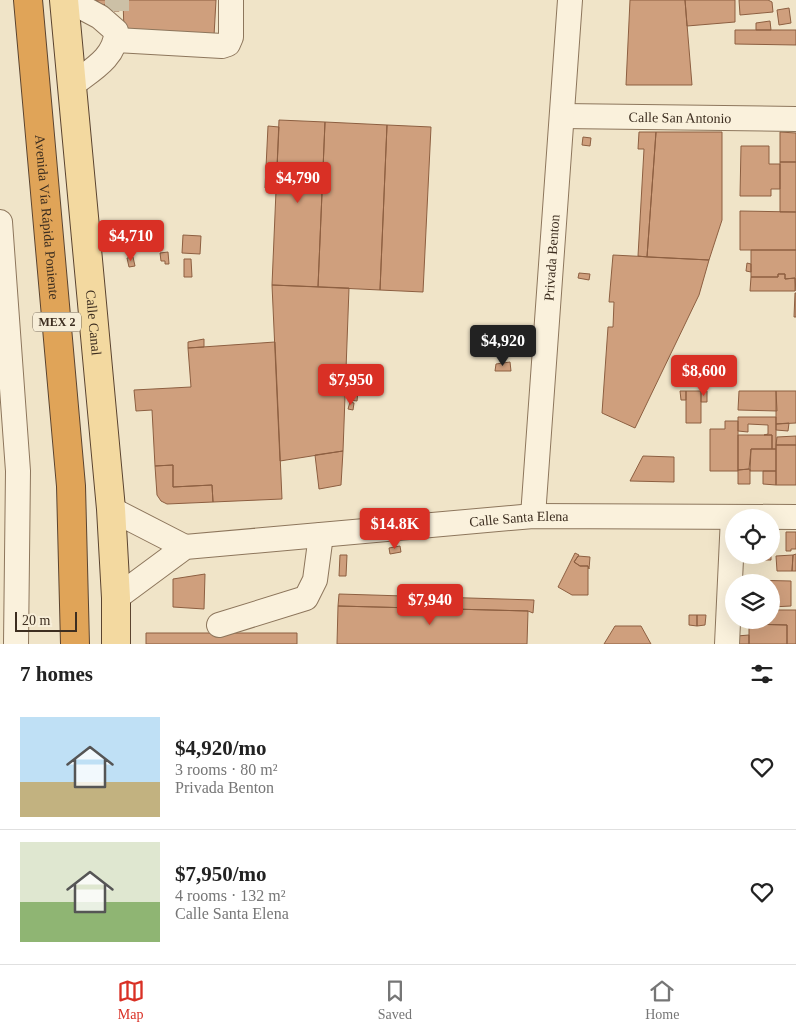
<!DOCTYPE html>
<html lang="en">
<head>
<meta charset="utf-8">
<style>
  body { margin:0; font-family:Georgia,serif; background:#f6f6f6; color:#222; height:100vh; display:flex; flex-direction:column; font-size:19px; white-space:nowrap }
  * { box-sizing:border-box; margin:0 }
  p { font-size:16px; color:#767676 }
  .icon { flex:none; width:28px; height:28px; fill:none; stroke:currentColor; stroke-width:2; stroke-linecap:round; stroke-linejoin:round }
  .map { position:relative; height:644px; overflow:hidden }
  .sheet { display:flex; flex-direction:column; background:#fff; flex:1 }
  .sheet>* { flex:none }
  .controls { position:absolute; left:725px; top:509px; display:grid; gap:10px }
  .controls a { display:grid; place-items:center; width:55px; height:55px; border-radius:50%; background:#fff; box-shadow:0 5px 20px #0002; font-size:25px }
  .scale { position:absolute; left:15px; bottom:12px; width:62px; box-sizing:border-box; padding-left:5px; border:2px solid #3d2e20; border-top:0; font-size:14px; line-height:18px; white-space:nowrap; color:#3d2e20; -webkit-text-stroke:4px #f7eed8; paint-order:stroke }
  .price { position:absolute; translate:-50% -42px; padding:0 11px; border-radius:5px; background:#d93025; color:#fff; font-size:16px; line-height:32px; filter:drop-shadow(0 1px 2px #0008) }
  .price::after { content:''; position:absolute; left:50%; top:30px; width:15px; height:11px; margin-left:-8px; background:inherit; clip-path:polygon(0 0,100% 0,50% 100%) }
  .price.selected { background:#222; color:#fff }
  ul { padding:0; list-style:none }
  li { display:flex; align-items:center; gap:15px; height:125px; padding:0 20px }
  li+li { border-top:1px solid #e0e0e0 }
  li span { display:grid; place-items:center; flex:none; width:140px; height:100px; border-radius:0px; color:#555 }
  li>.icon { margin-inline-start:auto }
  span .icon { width:60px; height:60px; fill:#fffc; stroke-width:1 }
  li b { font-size:21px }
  h2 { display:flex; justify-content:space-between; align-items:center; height:60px; padding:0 20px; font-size:21px }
  .tabs { display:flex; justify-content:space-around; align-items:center; height:70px; border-top:1px solid #e0e0e0; background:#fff; font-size:14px; color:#767676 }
  .tabs a { display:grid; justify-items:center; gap:2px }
  .tabs .selected { color:#d93025 }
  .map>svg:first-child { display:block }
  .building { fill:#cf9f7d; stroke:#8d5f41 }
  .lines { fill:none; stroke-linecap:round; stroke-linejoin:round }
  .minor-tunnel { stroke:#ccc0a6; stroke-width:24; stroke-dasharray:24 12; stroke-linecap:butt }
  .minor-casing { stroke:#8d765c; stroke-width:26 }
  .major-casing { stroke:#5b4430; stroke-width:30 }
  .highway-casing { stroke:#5b4430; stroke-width:30 }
  .minor { stroke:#faf1dc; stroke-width:24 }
  .major { stroke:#f3d9a0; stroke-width:28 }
  .highway { stroke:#e0a458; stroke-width:28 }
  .labels { text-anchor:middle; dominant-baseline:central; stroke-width:4; stroke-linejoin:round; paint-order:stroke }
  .shield { fill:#f7eed8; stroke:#756857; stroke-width:1 }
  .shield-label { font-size:12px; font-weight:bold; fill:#3d2e20 }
  .street-label { font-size:14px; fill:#3d2e20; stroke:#f7eed8 }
</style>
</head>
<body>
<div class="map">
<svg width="796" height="644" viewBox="0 0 796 644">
  <rect width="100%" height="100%" fill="#f0e4c8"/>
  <path class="building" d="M96,0H111V3L102,5Z
    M111,0H123V8L119,11H114L111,7Z
    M123,0H216L214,36L124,31Z
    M630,0H685L692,85H626Z
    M685,0H735V22L687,26Z
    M739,0H768L772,2L773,12L740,15Z
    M789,8L791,23L779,25L777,10Z
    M770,21L771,30H756V23Z
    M735,30H796V45L735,44Z
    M279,120L325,122L318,287L272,285Z
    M325,122L387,125L380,290L318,287Z
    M387,125L431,127L423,292L380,290Z
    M268,126L279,127L276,189L265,188Z
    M639,132H656L647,257L638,256L644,149H638Z
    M656,132H722V220L709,260L647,257Z
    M780,132L796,133V162H780Z
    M583,137L591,138L590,146L582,145Z
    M741,146H769V164H780V189H771V196H740Z
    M780,162H796V212H780Z
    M740,211L796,212V250H740Z
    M183,235L201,236L200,254L182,253Z
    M751,250H796V291L795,278L785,279V274H778V277H751Z
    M168,252L169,264H165V261H161L160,253Z
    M613,255L709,260L699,295L635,428L602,413L608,327H613L614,302H609Z
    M133,257L135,266L129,267L127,258Z
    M184,259H191L192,277H184Z
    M747,263L751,264V272L746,271Z
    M579,273L590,274L589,280L578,278Z
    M778,274H785V279L795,278V291H750L751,277H778Z
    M272,285L349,288L343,451L280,461Z
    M795,293H796V317H794Z
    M204,339V347L188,348V342Z
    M275,342L282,499L213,502L212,485L173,487V465L155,466L152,410L136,411L134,390L191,387L188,348Z
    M510,362L511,371H495L496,364Z
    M352,381L359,382L357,401L350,400Z
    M680,391H686V400H681Z
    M686,391H701V423H686Z
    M701,391H707V402H701Z
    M739,391H776L777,411L738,410Z
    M776,391H796V423L776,424Z
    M350,402L354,403L353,410L348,409Z
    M738,417H776V449H772V435H764L768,434V425L748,424V432L738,431Z
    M725,421H738V471H710V429H725Z
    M789,423L788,431L776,430V424Z
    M738,435H772V449H751L749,469L738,470Z
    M796,436V445H776L777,437Z
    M776,445H796V485H776Z
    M751,449H776V471H750Z
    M343,451L341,485L319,489L315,455Z
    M643,456L674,457V482L630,481Z
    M173,465V487L212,485L213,502L167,504L161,501L157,495L155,466Z
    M750,469V484H738V470Z
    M763,471H776V485L763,484Z
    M786,532H796V549H791V551H786Z
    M400,546L401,552L390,554L389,548Z
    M575,553L579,555L574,562L580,566H588V595H572L558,587Z
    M771,554V560H758V555Z
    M796,554V571H792L793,555Z
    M340,555H347L346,576H339Z
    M793,555L792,571H777L776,556Z
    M578,556L590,557L589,569L588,566H580L574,562Z
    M205,574L204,609L173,607V579Z
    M746,580L791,581V606L771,607V582H746Z
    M339,594L534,600L533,613L528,611L338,606Z
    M338,606L528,611L527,644H337Z
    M771,610H796V644H787V625L745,624V620H771Z
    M689,615H697V626L689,625Z
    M697,615H706L705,625L697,626Z
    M737,620H745V624H737Z
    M749,624L787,625V644H749Z
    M615,626H641L651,644H604Z
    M146,633H297V644H146Z
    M749,635V644H737V636Z"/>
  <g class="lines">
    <path class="minor-tunnel" d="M117,11V0"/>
    <defs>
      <g id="minor">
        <path d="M68,0L100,17L116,31C117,57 90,71 72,85"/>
        <path d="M116,40L222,46L228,44L231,37V0"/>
        <path id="s1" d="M562,116L796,119"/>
        <path d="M0,222L18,471L16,644"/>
        <path d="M111,509L185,547"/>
        <path id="s2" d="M533,516L570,0"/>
        <path id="s3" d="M116,598L185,547L533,516L796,517"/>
        <path d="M219,625L306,598L315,580L321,535"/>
        <path d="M727,644L733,517"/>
      </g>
      <g id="major">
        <path id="s4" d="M64,0L111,509L116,598V644"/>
      </g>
      <g id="highway">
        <path id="s5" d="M28,0L71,486L75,644"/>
      </g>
    </defs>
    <use href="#minor" class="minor-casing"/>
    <use href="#major" class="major-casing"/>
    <use href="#highway" class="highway-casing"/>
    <use href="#minor" class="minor"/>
    <use href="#major" class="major"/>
    <use href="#highway" class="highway"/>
  </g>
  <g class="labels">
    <rect class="shield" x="33" y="312.5" width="48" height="19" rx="4"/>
    <g class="shield-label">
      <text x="57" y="322">MEX 2</text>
    </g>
    <g class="street-label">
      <text stroke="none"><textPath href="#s1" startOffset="118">Calle San Antonio</textPath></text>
      <text stroke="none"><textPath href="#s5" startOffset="218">Avenida Vía Rápida Poniente</textPath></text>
      <text stroke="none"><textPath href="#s2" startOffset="259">Privada Benton</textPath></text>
      <text stroke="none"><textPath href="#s4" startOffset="324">Calle Canal</textPath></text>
      <text stroke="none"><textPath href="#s3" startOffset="421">Calle Santa Elena</textPath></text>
    </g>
  </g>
</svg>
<div class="controls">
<a><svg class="icon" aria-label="locate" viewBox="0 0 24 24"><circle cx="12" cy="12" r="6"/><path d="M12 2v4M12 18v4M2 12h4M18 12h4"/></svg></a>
<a><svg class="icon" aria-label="layers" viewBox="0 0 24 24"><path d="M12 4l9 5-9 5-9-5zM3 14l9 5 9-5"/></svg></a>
</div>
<div class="scale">20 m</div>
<b class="price" style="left:298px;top:204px">$4,790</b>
<b class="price" style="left:131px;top:262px">$4,710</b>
<b class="price selected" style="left:503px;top:367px">$4,920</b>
<b class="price" style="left:704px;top:397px">$8,600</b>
<b class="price" style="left:351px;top:406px">$7,950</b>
<b class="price" style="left:395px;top:550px">$14.8K</b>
<b class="price" style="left:430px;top:626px">$7,940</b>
</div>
<section class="sheet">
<h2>7 homes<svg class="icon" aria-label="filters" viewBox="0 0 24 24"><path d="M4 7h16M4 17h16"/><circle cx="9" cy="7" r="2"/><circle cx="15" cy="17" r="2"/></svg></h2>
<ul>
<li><span style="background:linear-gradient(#bfe0f5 65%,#c2b280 0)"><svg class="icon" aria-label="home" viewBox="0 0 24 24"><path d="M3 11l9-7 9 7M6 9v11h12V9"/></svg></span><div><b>$4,920/mo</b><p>3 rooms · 80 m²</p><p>Privada Benton</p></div><svg class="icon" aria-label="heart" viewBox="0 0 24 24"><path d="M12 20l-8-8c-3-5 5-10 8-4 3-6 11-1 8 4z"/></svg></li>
<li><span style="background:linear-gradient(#dfe7d0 60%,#8fb573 0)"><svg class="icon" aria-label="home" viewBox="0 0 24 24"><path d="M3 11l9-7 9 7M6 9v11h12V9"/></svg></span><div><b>$7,950/mo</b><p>4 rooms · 132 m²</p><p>Calle Santa Elena</p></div><svg class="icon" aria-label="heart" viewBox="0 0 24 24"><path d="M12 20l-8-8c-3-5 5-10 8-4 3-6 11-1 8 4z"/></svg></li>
</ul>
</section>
<nav class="tabs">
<a class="selected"><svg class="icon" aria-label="map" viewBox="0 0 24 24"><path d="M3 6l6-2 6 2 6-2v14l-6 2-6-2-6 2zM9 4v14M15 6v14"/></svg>Map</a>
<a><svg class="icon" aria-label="saved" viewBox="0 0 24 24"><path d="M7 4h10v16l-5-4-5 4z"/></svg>Saved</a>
<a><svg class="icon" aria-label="home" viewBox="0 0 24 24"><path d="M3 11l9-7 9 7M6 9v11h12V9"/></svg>Home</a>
</nav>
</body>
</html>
